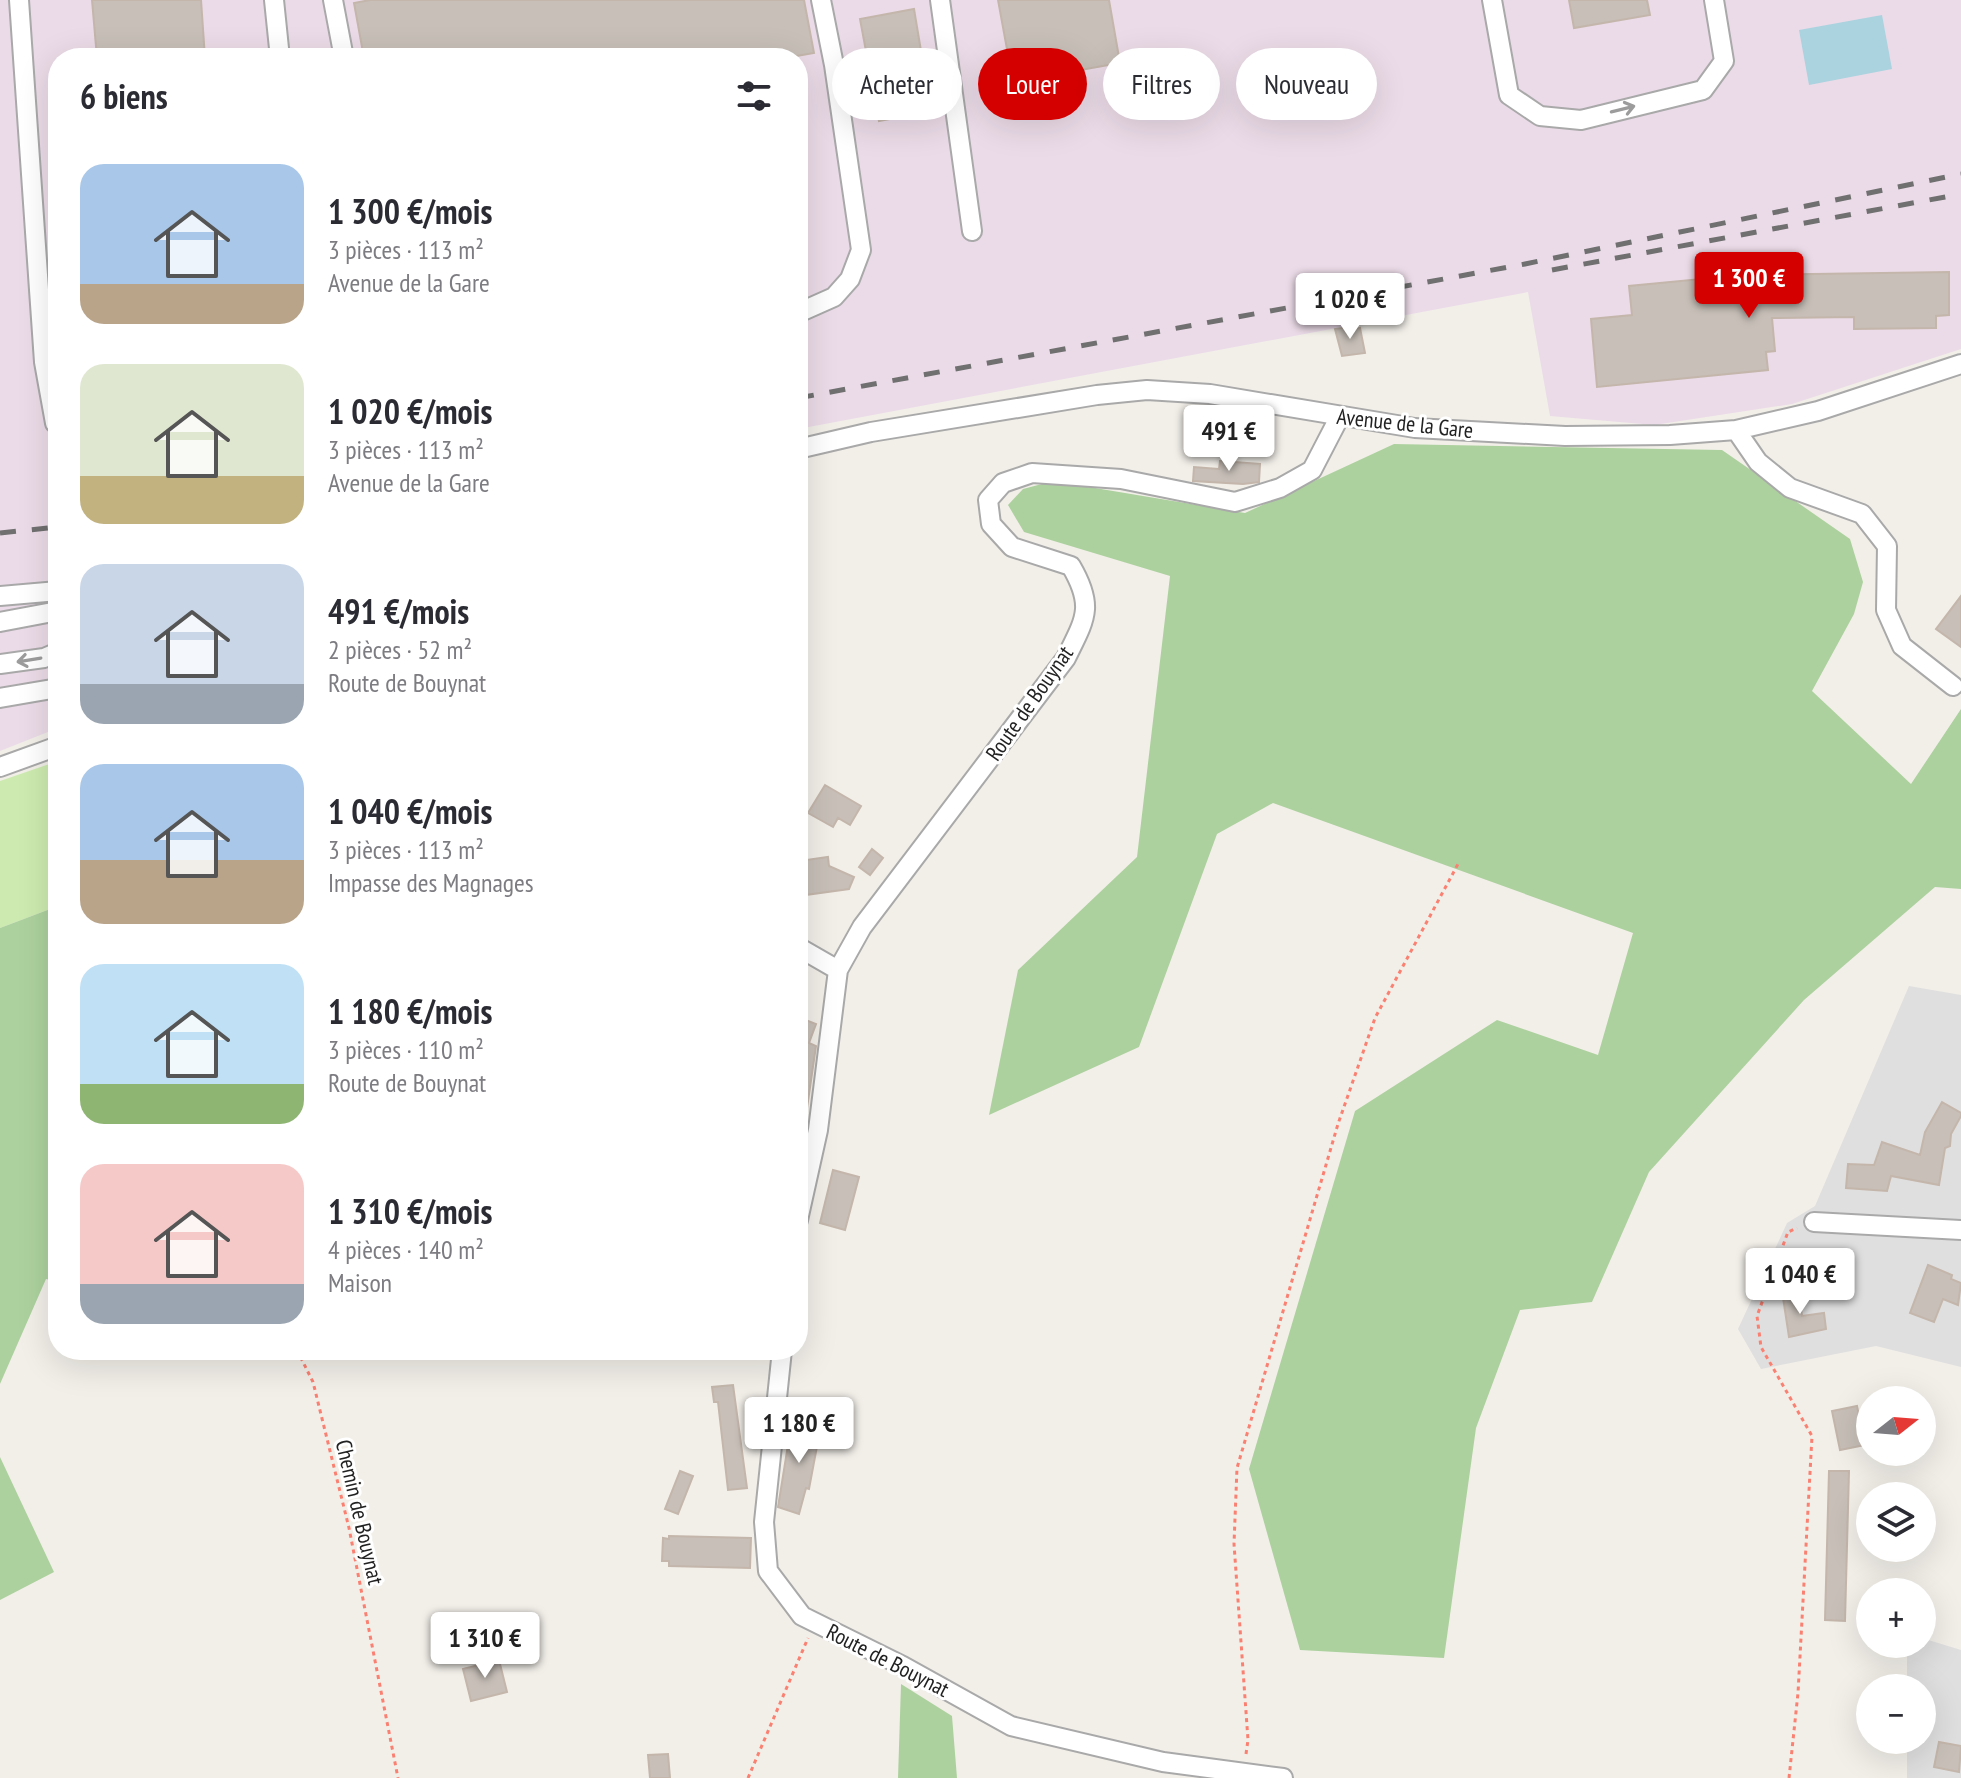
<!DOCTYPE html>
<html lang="fr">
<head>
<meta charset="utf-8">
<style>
  body { margin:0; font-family:"PT Sans Narrow",sans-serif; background:#f2f2f3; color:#2b2b33; height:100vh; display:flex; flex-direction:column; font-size:30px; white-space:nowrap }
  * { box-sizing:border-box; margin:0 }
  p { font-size:26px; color:#7c7c81 }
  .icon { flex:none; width:44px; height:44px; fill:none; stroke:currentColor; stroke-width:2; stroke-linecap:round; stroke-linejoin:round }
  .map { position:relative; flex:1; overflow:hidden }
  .sheet { position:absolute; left:48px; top:48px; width:760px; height:1312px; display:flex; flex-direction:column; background:#fff; border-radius:32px; box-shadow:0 8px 32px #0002 }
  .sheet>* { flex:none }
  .banner { position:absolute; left:832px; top:48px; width:760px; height:72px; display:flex; gap:16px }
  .needle { width:52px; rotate:73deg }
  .tools { position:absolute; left:1856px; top:1386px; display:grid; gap:16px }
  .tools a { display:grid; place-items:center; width:80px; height:80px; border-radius:50%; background:#fff; box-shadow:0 8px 32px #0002; font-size:40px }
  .price { position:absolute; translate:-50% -68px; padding:0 18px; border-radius:8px; background:#fff; color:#222; font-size:26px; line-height:52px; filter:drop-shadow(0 2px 4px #0008) }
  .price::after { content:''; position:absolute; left:50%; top:48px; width:24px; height:18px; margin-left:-12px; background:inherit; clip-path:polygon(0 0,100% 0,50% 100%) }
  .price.on { background:#d40000; color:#fff }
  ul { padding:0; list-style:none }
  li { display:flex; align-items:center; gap:24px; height:200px; padding:0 32px }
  li span { display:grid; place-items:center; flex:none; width:224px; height:160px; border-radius:24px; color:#555 }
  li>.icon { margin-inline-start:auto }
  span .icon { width:96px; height:96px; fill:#fffc; stroke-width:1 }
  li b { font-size:34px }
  h2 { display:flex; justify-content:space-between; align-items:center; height:96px; padding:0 32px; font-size:34px }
  .chip { padding:0 28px; border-radius:36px; background:#fff; box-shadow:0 8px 32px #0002; font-size:28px; line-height:72px }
  .chip.on { background:#d40000; color:#fff }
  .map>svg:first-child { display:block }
  .residential { fill:#e0dfdf }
  .industrial { fill:#ebdbe8 }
  .grass { fill:#cdebb0 }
  .forest { fill:#add19e }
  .water { fill:#aad3df }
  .building { fill:#c7bfb8; stroke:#c4b6ab; stroke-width:2 }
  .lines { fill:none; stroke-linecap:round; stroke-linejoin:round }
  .minor-casing { stroke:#a9a9a9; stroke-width:22 }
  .path { stroke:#fa8072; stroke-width:3; stroke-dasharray:4 4; stroke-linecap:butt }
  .minor { stroke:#fff; stroke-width:18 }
  .rail { stroke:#707070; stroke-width:5; stroke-dasharray:16 16; stroke-linecap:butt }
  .oneway { stroke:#9c9c9c }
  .labels { text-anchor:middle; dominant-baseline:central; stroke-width:6; stroke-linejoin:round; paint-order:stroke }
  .street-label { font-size:22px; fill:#222; stroke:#fff }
</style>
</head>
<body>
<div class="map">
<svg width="1961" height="1778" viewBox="0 0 1961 1778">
  <rect width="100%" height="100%" fill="#f2efe9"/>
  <path class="residential" d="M1909,986L1961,995V1367L1876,1346L1761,1369L1738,1329L1787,1223L1815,1206Z
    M1922,1638L1961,1650V1778H1907V1740H1922V1688H1907V1644H1922Z"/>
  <path class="industrial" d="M0,0H1961V349L1792,404L1654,425L1550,416L1528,292L798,429V58H58V728L0,751Z"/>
  <path class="grass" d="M807,458L806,537L798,542V462Z
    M58,761V906L0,928V781Z"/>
  <path class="forest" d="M1394,444L1722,450L1850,539L1863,582L1854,614L1812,691L1911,784L1961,709V889L1935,887L1804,1000L1649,1172L1592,1302L1520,1310L1476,1428L1444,1658L1300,1650L1249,1469L1355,1111L1497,1020L1598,1055L1633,933L1273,803L1217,834L1139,1047L989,1115L1018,970L1137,857L1170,576L1024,532L1008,505L1023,489L1053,481L1245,513Z
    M58,906V1282L46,1279L0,1384V928Z
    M0,1457L54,1572L0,1600Z
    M901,1684L952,1716L957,1778H898Z"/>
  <path class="water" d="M1882,15L1892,69L1809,85L1799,30Z"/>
  <path class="building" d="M92,0H201L205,58H97Z
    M370,0H804L814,53L785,58H364L354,3Z
    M998,0H1109L1120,63L1013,82Z
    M1569,0H1647L1650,15L1574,28Z
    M914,9L931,111L879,121L860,19Z
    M1949,272V315L1936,316V328L1854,329V317L1772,318L1775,351L1766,352L1768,370L1597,387L1591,319L1632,315L1629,286L1701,279L1702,282L1746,278L1748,275Z
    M1350,327L1351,330L1360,328L1365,353L1342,356L1335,329Z
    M1220,461L1260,464L1259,482L1243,484L1193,481L1194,467L1219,469Z
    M1961,596V647L1936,629Z
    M825,785L861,806L850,825L838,818L833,827L808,813Z
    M872,849L883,858L870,875L859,867Z
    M828,857L829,866L854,877L849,889L798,896V875L807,868L806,860Z
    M798,1017L816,1024L809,1043L816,1046L806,1115L798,1114Z
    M1942,1102L1961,1113V1116L1951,1134L1950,1146L1945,1148L1939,1185L1891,1176L1887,1191L1846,1188L1848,1164L1874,1165L1882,1142L1920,1155L1925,1132Z
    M833,1170L859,1177L845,1230L820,1223Z
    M1928,1265L1952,1275L1951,1279L1961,1283L1958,1305L1943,1299L1934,1322L1910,1313Z
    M1798,1289L1802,1316L1824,1313L1826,1329L1789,1337L1782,1291Z
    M733,1385L747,1488L728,1490L718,1402H714L712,1387Z
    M1857,1406L1865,1445L1840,1450L1832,1411Z
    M792,1420L821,1425L809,1489L806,1488L799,1514L778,1507Z
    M680,1471L693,1476L678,1514L665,1509Z
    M1829,1471H1849L1845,1621L1825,1620Z
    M669,1536L751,1538L750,1568L669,1566V1561H662L663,1538L669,1539Z
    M499,1660L507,1692L471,1701L463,1669Z
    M1939,1742L1961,1746L1959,1772L1934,1767Z
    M668,1754L670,1778H650L648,1755Z"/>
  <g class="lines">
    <defs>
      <path id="minor" d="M19,0L44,362L55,423L58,424
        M274,0L280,58
        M333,0L344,58
        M940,0L972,231
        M1492,0L1509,95L1540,116L1581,120L1703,90L1724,61L1714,0
        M798,313L834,297L850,279L861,250L834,65L821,0
        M1736,430L1758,462L1790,488L1862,514L1887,546L1886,610L1902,646L1953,686
        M798,449L871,432L1097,395L1147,390L1210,394L1415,428L1565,436L1670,435L1736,430L1818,411L1961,364
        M0,596L58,591
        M0,622L58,611
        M0,664L44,658L58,652
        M0,698L58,688
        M0,767L58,746
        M798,947L838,970
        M798,1220L818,1130L838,970L862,927L1066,658C1085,619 1095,607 1071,566L1012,547L991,524L988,500L1003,483L1032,473L1121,479L1235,502L1280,488L1312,470L1340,416
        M1814,1222L1961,1230
        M782,1350L764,1522L768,1571L802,1616L903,1666L1011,1726L1163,1762L1283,1778"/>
    </defs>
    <use href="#minor" class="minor-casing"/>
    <path class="path" d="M297,1350L313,1382L349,1528L398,1778
      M1246,1754L1248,1740L1234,1544L1237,1468L1338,1124L1375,1018L1458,864
      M748,1778L808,1638
      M1789,1778L1798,1693L1812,1436L1761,1347L1757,1316L1788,1232L1797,1228"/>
    <use href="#minor" class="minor"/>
    <path class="rail" d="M1552,270L1961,194
      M798,398L1525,264L1961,174
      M0,533L58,527"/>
  </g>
  <defs><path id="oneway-shaft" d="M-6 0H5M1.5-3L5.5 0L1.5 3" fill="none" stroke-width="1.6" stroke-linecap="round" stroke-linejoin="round" transform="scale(2)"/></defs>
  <g class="oneway">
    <use href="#oneway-shaft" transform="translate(1623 109) rotate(-14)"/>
    <use href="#oneway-shaft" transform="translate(29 660) rotate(171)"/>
  </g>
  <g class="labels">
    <g class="street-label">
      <text transform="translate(1405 423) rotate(6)">Avenue de la Gare</text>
      <text transform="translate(1029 703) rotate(-55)">Route de Bouynat</text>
      <text transform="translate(360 1512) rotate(77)">Chemin de Bouynat</text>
      <text transform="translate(888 1660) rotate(27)">Route de Bouynat</text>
    </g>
  </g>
</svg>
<div class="tools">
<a><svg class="needle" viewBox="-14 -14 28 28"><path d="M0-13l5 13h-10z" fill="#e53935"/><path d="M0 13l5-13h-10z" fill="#7c7c81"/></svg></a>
<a><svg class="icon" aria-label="layers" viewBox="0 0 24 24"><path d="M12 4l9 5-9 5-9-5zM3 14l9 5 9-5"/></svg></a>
<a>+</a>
<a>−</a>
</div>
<b class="price on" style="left:1749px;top:320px">1 300 €</b>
<b class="price" style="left:1350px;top:341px">1 020 €</b>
<b class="price" style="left:1229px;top:473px">491 €</b>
<b class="price" style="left:1800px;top:1316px">1 040 €</b>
<b class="price" style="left:799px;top:1465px">1 180 €</b>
<b class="price" style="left:485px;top:1680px">1 310 €</b>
<div class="banner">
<a class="chip">Acheter</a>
<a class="chip on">Louer</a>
<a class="chip">Filtres</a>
<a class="chip">Nouveau</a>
</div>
<section class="sheet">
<h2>6 biens<svg class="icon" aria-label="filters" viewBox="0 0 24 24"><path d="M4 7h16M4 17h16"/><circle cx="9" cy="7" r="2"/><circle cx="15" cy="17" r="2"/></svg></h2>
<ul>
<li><span style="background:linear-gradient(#a9c7e8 75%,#b9a48a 0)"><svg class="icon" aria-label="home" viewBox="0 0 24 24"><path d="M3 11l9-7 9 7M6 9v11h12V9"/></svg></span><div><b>1 300 €/mois</b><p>3 pièces · 113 m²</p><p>Avenue de la Gare</p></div></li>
<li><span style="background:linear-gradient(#dfe7d0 70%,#c2b280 0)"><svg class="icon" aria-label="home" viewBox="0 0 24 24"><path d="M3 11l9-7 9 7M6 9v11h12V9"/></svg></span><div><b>1 020 €/mois</b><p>3 pièces · 113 m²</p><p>Avenue de la Gare</p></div></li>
<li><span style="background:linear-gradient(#c9d6e8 75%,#9aa5b1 0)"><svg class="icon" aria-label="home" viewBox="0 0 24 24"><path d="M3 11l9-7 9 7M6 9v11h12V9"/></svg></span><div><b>491 €/mois</b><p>2 pièces · 52 m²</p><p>Route de Bouynat</p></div></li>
<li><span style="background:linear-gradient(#a9c7e8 60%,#b9a48a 0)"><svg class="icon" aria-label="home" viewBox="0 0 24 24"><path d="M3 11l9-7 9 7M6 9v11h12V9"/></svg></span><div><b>1 040 €/mois</b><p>3 pièces · 113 m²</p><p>Impasse des Magnages</p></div></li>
<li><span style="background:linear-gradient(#bfe0f5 75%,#8fb573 0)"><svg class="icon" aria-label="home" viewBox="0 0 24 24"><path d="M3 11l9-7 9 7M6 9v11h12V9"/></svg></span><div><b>1 180 €/mois</b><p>3 pièces · 110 m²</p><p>Route de Bouynat</p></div></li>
<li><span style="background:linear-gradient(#f6c9c9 75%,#9aa5b1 0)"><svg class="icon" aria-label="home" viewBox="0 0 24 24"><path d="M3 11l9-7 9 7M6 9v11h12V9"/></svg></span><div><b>1 310 €/mois</b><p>4 pièces · 140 m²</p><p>Maison</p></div></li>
</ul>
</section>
</div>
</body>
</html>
